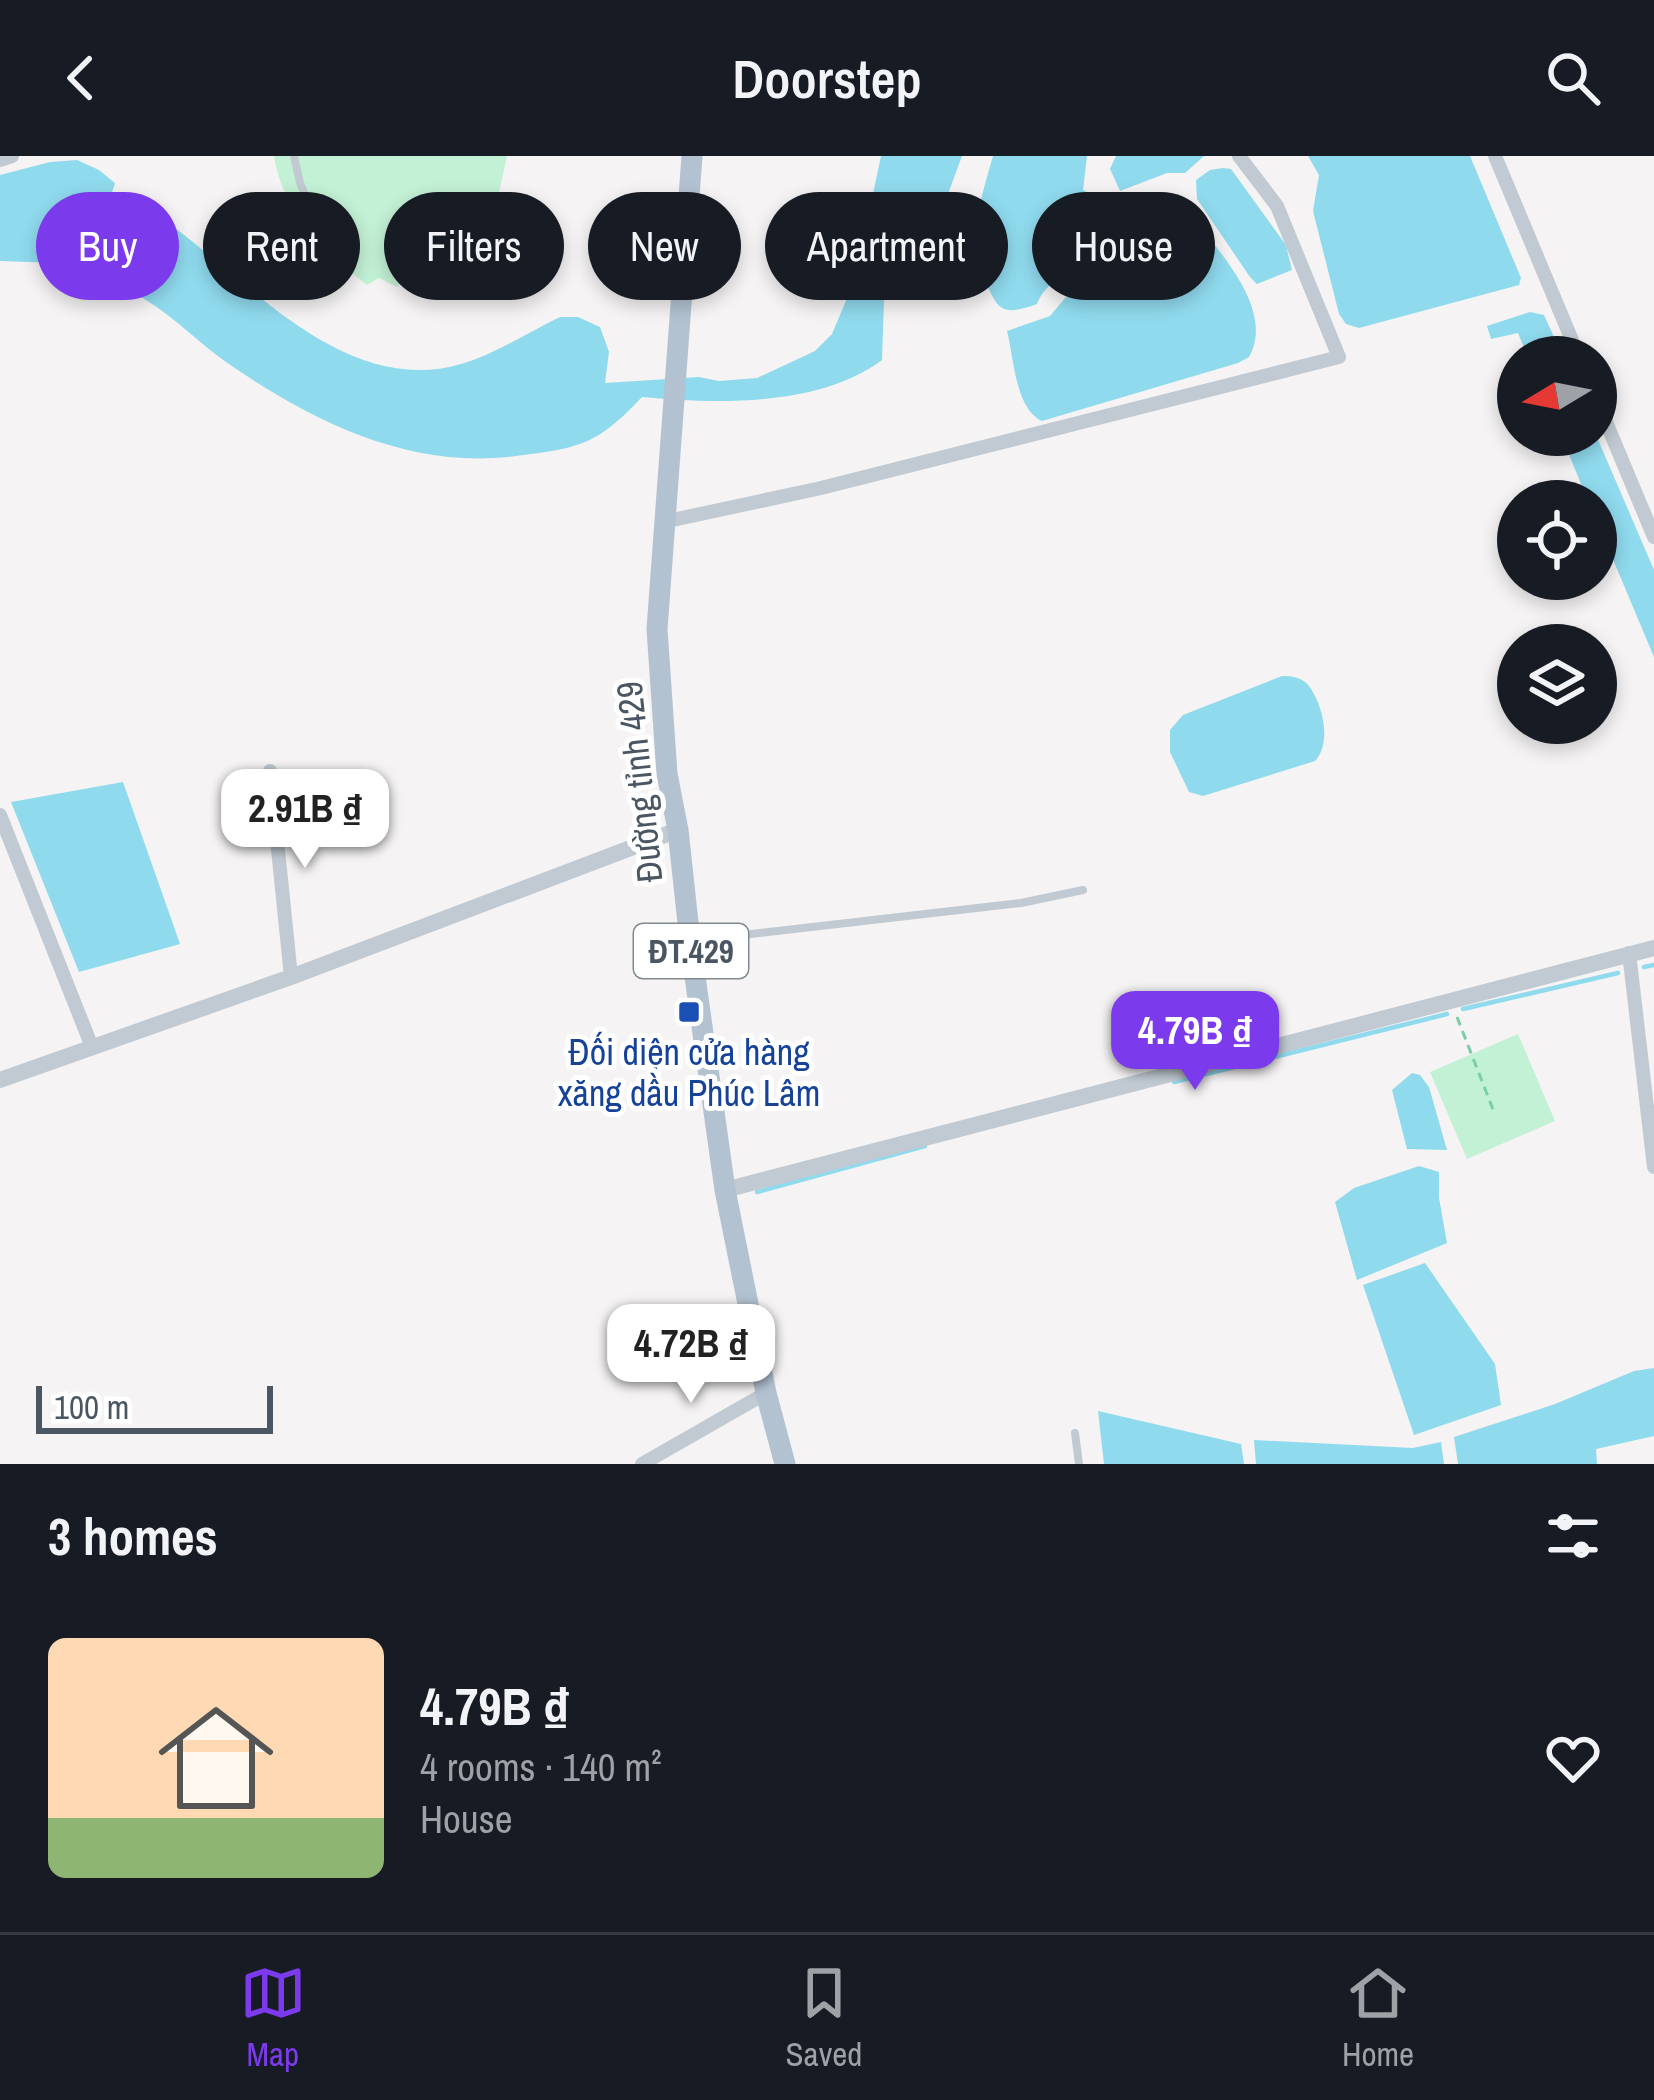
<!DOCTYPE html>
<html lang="en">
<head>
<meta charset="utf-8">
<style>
  body { margin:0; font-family:"Archivo Narrow",sans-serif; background:#20242c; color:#f1f3f6; height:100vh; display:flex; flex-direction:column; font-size:45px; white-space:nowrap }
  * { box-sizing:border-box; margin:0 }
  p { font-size:39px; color:#9ea1a6 }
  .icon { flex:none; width:66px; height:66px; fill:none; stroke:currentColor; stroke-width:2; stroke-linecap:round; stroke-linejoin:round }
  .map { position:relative; height:1308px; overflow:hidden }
  .drawer { display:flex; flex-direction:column; background:#171b24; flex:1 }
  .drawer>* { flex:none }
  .hud { position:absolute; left:36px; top:36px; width:1584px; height:108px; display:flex; gap:24px }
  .needle { width:78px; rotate:260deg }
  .controls { position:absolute; left:1497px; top:180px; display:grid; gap:24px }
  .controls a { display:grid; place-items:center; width:120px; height:120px; border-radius:50%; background:#171b24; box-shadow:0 6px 18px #0003; font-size:60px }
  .scale { position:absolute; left:36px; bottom:30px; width:237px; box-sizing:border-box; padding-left:12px; border:6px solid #4a5661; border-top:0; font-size:33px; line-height:42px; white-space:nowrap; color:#4a5661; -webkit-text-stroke:9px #fff; paint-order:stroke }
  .price { position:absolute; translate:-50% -102px; padding:0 27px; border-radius:24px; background:#fff; color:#222; font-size:39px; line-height:78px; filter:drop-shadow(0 3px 6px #0008) }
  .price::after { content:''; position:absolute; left:50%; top:72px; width:36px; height:27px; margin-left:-18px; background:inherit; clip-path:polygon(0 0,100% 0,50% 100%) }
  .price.selected { background:#7c3aed; color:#fff }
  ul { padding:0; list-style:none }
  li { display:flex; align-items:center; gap:36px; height:300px; padding:0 48px }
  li+li { border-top:3px solid #363941 }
  li span { display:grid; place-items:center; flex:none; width:336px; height:240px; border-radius:18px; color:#555 }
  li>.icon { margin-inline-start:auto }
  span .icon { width:144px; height:144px; fill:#fffc; stroke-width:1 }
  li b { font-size:51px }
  h2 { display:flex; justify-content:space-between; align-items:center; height:144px; padding:0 48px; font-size:51px }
  .tag { padding:0 42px; border-radius:54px; background:#171b24; box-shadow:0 6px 18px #0003; font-size:42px; line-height:108px }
  .tag.selected { background:#7c3aed; color:#fff }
  header { display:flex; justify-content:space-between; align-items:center; height:156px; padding:0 48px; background:#171b24; font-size:54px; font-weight:600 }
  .menu { display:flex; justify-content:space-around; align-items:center; height:168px; border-top:3px solid #363941; background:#171b24; font-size:33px; color:#9ea1a6 }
  .menu a { display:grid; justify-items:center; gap:6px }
  .menu .selected { color:#7c3aed }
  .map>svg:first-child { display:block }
  .green { fill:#c3f1d5 }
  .water { fill:#90daee }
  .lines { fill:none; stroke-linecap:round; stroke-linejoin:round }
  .stream { stroke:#90daee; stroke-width:4.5 }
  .path { stroke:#7ad0a6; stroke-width:3; stroke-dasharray:9 6; stroke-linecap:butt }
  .service { stroke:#c1cad2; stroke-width:8 }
  .minor { stroke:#c1cad2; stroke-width:14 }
  .tertiary { stroke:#c1cad2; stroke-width:16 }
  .primary { stroke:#b3c2d1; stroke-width:21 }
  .transit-dot { fill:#1a4fb4; stroke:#fff; stroke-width:4.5 }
  .labels { text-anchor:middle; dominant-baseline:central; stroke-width:10; stroke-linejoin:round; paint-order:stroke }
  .shield { fill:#fff; stroke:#808990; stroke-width:3 }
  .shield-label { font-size:33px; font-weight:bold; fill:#4a5661 }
  .street-label { font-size:36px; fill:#4a5661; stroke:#fff }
  .transit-label { font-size:36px; fill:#164399; stroke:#fff }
</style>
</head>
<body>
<header><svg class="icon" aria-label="back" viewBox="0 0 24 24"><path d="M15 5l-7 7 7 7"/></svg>Doorstep<svg class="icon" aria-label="search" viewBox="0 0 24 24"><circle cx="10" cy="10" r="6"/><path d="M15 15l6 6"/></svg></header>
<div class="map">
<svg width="1654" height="1308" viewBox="0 0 1654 1308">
  <rect width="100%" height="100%" fill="#f5f3f3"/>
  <path class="green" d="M274,0H507L475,144L422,131L419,119L408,110L397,131L379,122L367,129L332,102L339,88C301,77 280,37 274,0Z
    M1518,878L1555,965L1467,1003L1430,916Z"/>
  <path class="water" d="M881,0H962L948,38L953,91L950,108L889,124L884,145L882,204C819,251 717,248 642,241C597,289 580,292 516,300C409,314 311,265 226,206C199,187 174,161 146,144C130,134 113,127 97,118L117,45C155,52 190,83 218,107C284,162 367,236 461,208C495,198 529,176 560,161H578L600,171L609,196L605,227L699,221L719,225L757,222L815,195L832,178L855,123Z
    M993,0H1087L1083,34L1094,40L1107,87C1092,120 1051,112 1037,148C999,162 997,152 983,119C980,113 974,109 973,103C968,84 987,21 993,0Z
    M1116,0H1204L1185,17H1167L1120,35L1110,13Z
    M1308,0H1470L1521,122L1519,129L1359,172L1346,168L1339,158L1313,55L1319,19Z
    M77,4L99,14L115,27L89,108L0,105V19L50,6Z
    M1223,12L1231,13L1286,89L1292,114L1257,128L1250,121L1197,43L1196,24L1210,14Z
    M1170,43L1179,46C1208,83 1278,150 1249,201L1238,207L1042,265C1015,252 1014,202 1007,175L1050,160L1066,141L1100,124L1145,92L1157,57Z
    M1530,156L1544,159L1563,201H1528L1518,177L1491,183L1487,170Z
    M1561,279H1596L1654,414V501L1596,363V345H1588Z
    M1282,520C1292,520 1302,521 1309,530C1323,549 1332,587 1315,605L1203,640L1189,636L1170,596V574L1183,559Z
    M123,626L180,788L79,816L11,646Z
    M1412,917L1420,919L1429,931L1447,994L1407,993L1392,934Z
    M1419,1010L1439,1016V1042L1447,1087L1357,1124L1335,1046L1354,1032Z
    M1425,1107L1495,1208L1501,1249L1414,1279L1363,1129Z
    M1654,1212V1280L1596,1293L1597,1308H1458L1454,1281L1555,1248L1634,1215Z
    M1098,1255L1241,1288L1244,1308H1104Z
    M1254,1284L1413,1292L1441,1286L1444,1308H1256Z"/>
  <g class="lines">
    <path class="stream" d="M1644,811L1654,809
      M1463,853L1618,817
      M1174,926L1447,858
      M757,1036L925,990"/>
    <path class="path" d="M1457,861L1494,956"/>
    <path class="service" d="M294,0L300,27L314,59
      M691,785L1021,747L1083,734
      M1075,1277L1079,1308"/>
    <path class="minor" d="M1495,0L1579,201
      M0,4L12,0
      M1596,242L1654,381
      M668,365L821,332L1339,201L1277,50L1239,0
      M270,615L291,821
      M0,659L92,891
      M1629,797L1654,1011
      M642,1308L766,1237"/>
    <path class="tertiary" d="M0,924L291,821L678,674
      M725,1034L1654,792"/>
    <path class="primary" d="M692,0L657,473L667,618L678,674L690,785L725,1034L766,1237L785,1308"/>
  </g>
  <rect class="transit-dot" x="677" y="844" width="24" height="24" rx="6"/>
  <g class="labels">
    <rect class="shield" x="634" y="768" width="114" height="54" rx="9"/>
    <g class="shield-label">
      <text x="691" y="795">ĐT.429</text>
    </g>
    <g class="street-label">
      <text transform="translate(639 626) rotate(-96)">Đường tỉnh 429</text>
    </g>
    <g class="transit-label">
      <text x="689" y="896">Đối diện cửa hàng<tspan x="689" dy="41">xăng dầu Phúc Lâm</tspan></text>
    </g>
  </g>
</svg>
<div class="controls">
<a><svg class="needle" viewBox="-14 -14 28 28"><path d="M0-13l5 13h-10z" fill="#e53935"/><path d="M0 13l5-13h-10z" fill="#9ea1a6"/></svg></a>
<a><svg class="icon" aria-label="locate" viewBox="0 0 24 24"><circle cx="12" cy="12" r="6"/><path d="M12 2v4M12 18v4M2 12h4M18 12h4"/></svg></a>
<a><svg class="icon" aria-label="layers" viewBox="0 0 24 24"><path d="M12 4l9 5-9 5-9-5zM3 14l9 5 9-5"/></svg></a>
</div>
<div class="scale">100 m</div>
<b class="price" style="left:305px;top:715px">2.91B ₫</b>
<b class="price selected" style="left:1195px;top:937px">4.79B ₫</b>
<b class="price" style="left:691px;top:1250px">4.72B ₫</b>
<div class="hud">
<a class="tag selected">Buy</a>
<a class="tag">Rent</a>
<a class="tag">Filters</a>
<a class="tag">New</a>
<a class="tag">Apartment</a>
<a class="tag">House</a>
</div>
</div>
<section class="drawer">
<h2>3 homes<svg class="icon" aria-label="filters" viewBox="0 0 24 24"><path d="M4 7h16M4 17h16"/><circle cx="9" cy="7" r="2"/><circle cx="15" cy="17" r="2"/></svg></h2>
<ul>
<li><span style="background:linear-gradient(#ffd9b3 75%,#8fb573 0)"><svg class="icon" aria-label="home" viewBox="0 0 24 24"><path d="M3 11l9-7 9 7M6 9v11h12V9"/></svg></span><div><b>4.79B ₫</b><p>4 rooms · 140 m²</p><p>House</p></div><svg class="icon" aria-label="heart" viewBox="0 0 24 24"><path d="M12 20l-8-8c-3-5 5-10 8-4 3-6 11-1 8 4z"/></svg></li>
</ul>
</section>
<nav class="menu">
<a class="selected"><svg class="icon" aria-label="map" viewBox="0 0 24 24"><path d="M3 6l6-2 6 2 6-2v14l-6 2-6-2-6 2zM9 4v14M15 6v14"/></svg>Map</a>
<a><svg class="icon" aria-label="saved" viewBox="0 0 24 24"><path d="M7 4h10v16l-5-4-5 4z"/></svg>Saved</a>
<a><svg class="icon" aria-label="home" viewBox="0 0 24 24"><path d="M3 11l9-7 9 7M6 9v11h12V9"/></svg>Home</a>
</nav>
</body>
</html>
